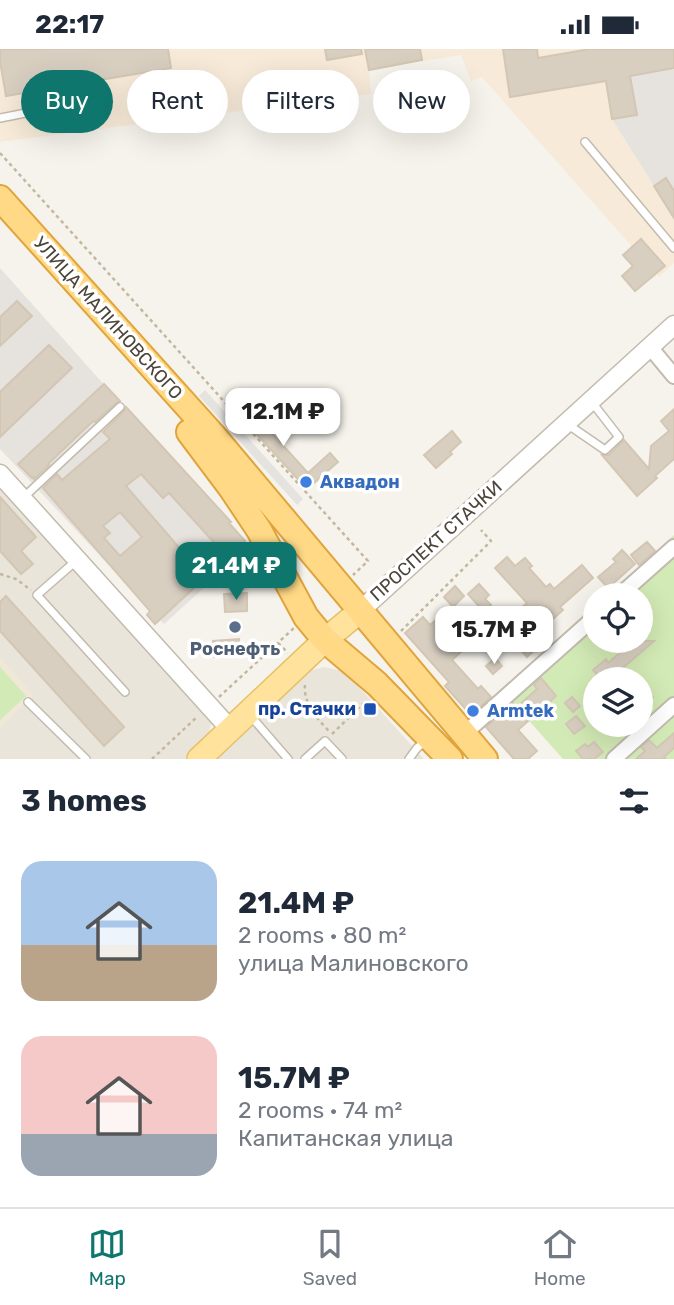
<!DOCTYPE html>
<html lang="en">
<head>
<meta charset="utf-8">
<style>
  body { margin:0; font-family:Rubik,sans-serif; background:#f6f6f7; color:#1f2937; height:100vh; display:flex; flex-direction:column; font-size:26px; white-space:nowrap }
  * { box-sizing:border-box; margin:0 }
  p { font-size:23px; color:#747a83 }
  .icon { flex:none; width:38px; height:38px; fill:none; stroke:currentColor; stroke-width:2; stroke-linecap:round; stroke-linejoin:round }
  .map { position:relative; height:710px; overflow:hidden }
  .details { display:flex; flex-direction:column; background:#fff; flex:1 }
  .details>* { flex:none }
  .top-card { position:absolute; left:21px; top:21px; width:634px; height:63px; display:flex; gap:14px }
  .fabs { position:absolute; left:583px; top:534px; display:grid; gap:14px }
  .fabs a { display:grid; place-items:center; width:70px; height:70px; border-radius:50%; background:#fff; box-shadow:0 7px 28px #0002; font-size:35px }
  .price { position:absolute; translate:-50% -60px; padding:0 16px; border-radius:14px; background:#fff; color:#222; font-size:23px; line-height:46px; filter:drop-shadow(0 2px 4px #0008) }
  .price::after { content:''; position:absolute; left:50%; top:42px; width:21px; height:16px; margin-left:-10px; background:inherit; clip-path:polygon(0 0,100% 0,50% 100%) }
  .price.on { background:#0f766e; color:#fff }
  ul { padding:0; list-style:none }
  li { display:flex; align-items:center; gap:21px; height:175px; padding:0 21px }
  li span { display:grid; place-items:center; flex:none; width:196px; height:140px; border-radius:21px; color:#555 }
  li>.icon { margin-inline-start:auto }
  span .icon { width:84px; height:84px; fill:#fffc; stroke-width:1 }
  li b { font-size:30px }
  h2 { display:flex; justify-content:space-between; align-items:center; height:84px; padding:0 21px; font-size:30px }
  .tag { padding:0 24px; border-radius:32px; background:#fff; box-shadow:0 7px 28px #0002; font-size:24px; line-height:63px }
  .tag.on { background:#0f766e; color:#fff }
  .status { display:flex; justify-content:space-between; align-items:center; height:49px; padding:0 35px; background:#fff; direction:ltr }
  .status svg { height:19px; fill:currentColor }
  .menu { display:flex; justify-content:space-around; align-items:center; height:98px; border-top:2px solid #e0e1e3; background:#fff; font-size:19px; color:#747a83 }
  .menu a { display:grid; justify-items:center; gap:4px }
  .menu .on { color:#0f766e }
  .map>svg:first-child { display:block }
  .residential { fill:#eae5da }
  .commercial { fill:#f7ead8 }
  .industrial { fill:#e6e2dd }
  .education { fill:#efe8d6 }
  .green { fill:#d2eab5; fill-rule:evenodd }
  .parking { fill:#e5e3e0 }
  .building { fill:#d8cfc1; stroke:#d3c7b4; stroke-width:2; fill-rule:evenodd }
  .lines { fill:none; stroke-linecap:round; stroke-linejoin:round }
  .service-casing { stroke:#c2bbae; stroke-width:10 }
  .minor-casing { stroke:#c2bbae; stroke-width:18 }
  .tertiary-casing { stroke:#c2bbae; stroke-width:21 }
  .primary-casing { stroke:#e6c16a; stroke-width:26 }
  .trunk-casing { stroke:#e0a43c; stroke-width:28 }
  .path { stroke:#c4b79f; stroke-width:2.5; stroke-dasharray:3.5 3.5; stroke-linecap:butt }
  .service { stroke:#fff; stroke-width:7 }
  .minor { stroke:#fff; stroke-width:14 }
  .tertiary { stroke:#fff; stroke-width:18 }
  .primary { stroke:#ffe39c; stroke-width:23 }
  .trunk { stroke:#ffd985; stroke-width:24 }
  .shop-dot { fill:#3f7fe0; stroke:#fff; stroke-width:2.5 }
  .service-dot { fill:#5c6f8a; stroke:#fff; stroke-width:2.5 }
  .transit-dot { fill:#1a4fb4; stroke:#fff; stroke-width:2.5 }
  .labels { text-anchor:middle; dominant-baseline:central; stroke-width:7; stroke-linejoin:round; paint-order:stroke }
  .street-label { font-size:18px; fill:#4b4439; stroke:#fff }
  .shop-label { font-size:18px; font-weight:bold; fill:#366cbe; stroke:#fff; text-anchor:start }
  .service-label { font-size:18px; font-weight:bold; fill:#4e5e75; stroke:#fff }
  .transit-label { font-size:18px; font-weight:bold; fill:#164399; stroke:#fff; text-anchor:end }
</style>
</head>
<body>
<div class="status"><b>22:17</b><svg viewBox="0 0 49 12"><path d="M0 12V9h3v3zM5 12V6h3v6zM10 12V3h3v9zM15 12V0h3v12zM26 1h20v11H26zM47 4h2v5h-2z"/></svg></div>
<div class="map">
<svg width="674" height="710" viewBox="0 0 674 710">
  <rect width="100%" height="100%" fill="#f6f3ec"/>
  <path class="residential" d="M0,439L208,665L211,675L208,686L201,695L185,710H0Z
    M324,618L338,621L347,625L424,710H214L312,621Z"/>
  <path class="commercial" d="M0,0H625L612,70L674,169V214L659,228L482,28L471,32L461,6L369,20L371,45L0,93Z"/>
  <path class="industrial" d="M625,0H674V169L612,70L636,65Z
    M0,219L249,498L164,575L0,400Z"/>
  <path class="education" d="M0,608L34,646L0,679Z"/>
  <path class="green" d="M674,486V710H563L501,640L595,556V592H640V546H607ZM595,630H640V676H595Z
    M0,618L26,647L0,671Z"/>
  <path class="parking" d="M205,341L303,450L297,456L199,347Z"/>
  <path class="building" d="M0,0H168L171,19L6,47L0,12Z
    M325,0H361L362,5L327,11Z
    M365,0H420L422,11L369,21Z
    M503,0H537L538,9L590,0H674V19L630,27L637,66L612,70L606,32L510,48Z
    M666,129L674,142V169L654,137Z
    M641,190L665,217L635,242L622,227L633,217L623,206Z
    M17,252L32,267L0,297V268Z
    M49,296L72,319L0,388V343Z
    M104,335L120,352L116,354L95,373L93,372L48,415L49,416L34,430L33,428L32,429L18,415Z
    M239,348L308,424L330,404L338,413L307,440L230,356Z
    M126,358L231,473L229,474L245,492L155,575L147,566L150,562L43,439L57,425L62,431L110,390L103,383L124,362ZM141,425L163,449L169,444L219,499L193,523L178,506L182,502L126,437ZM120,463L142,488L120,507L104,489L110,484L103,477Z
    M674,360V410L655,427L657,429L637,447L602,406H609L624,391L649,420L651,397L669,382L661,372Z
    M452,382L461,393L450,403L452,405L436,419L424,406Z
    M0,448L36,488L21,502L33,515L21,525L0,502Z
    M647,493L655,502L639,516L631,506Z
    M622,501L635,515L608,539L598,528L616,513L613,510Z
    M507,508L515,517L525,509L532,517L529,519L546,538L550,535L554,540L582,516L593,529L560,558L563,561L544,578L551,586L527,608L500,577L527,554L495,519Z
    M479,535L489,546L485,550L491,556L484,563L468,545Z
    M455,537L464,547L453,558L444,548Z
    M247,544V562L225,563L224,545Z
    M6,547L124,678L104,697L0,582V553Z
    M448,561L458,574L446,585L462,602L452,611L478,640L481,637L491,648L471,666L445,637L449,633L405,584L423,568L430,576Z
    M239,590L240,606L214,608L213,592Z
    M627,592H654L610,630H601L593,621L606,610L608,614L629,596Z
    M495,609L502,617L493,625L486,617Z
    M541,629L556,647L518,681L537,702L528,710H514L486,678L513,654L517,658L537,640L534,636Z
    M640,632L653,648L640,658Z
    M572,648L580,657L573,663L565,654Z
    M576,667L585,677L574,685L566,675Z
    M674,684V699L664,708L666,710H636L645,702L641,698L649,691L657,699Z
    M594,693L603,703L594,710H583L576,702L585,695L588,698Z"/>
  <g class="lines">
    <defs>
      <path id="service" d="M0,69L97,50
        M585,93L674,199
        M567,375L605,401L619,388L591,352
        M23,449L120,358
        M77,511L37,546L125,643
        M28,653L86,710
        M249,665L288,710
        M305,710L325,692L342,710
        M409,710L417,699L427,691"/>
      <path id="minor" d="M650,298L674,327
        M620,546L674,498
        M464,685L595,568
        M614,710L674,656"/>
      <path id="tertiary" d="M0,425L231,681
        M360,562L674,276"/>
      <path id="primary" d="M199,710L325,591L360,562"/>
      <path id="trunk" d="M0,149L214,387L485,710
        M189,383L231,439L259,481L306,568L325,591L377,635L450,710"/>
    </defs>
    <use href="#service" class="service-casing"/>
    <use href="#minor" class="minor-casing"/>
    <use href="#tertiary" class="tertiary-casing"/>
    <use href="#primary" class="primary-casing"/>
    <use href="#trunk" class="trunk-casing"/>
    <path class="path" d="M0,104L368,512L353,526
      M0,525L16,530L31,541
      M401,582L491,492L481,481
      M278,594L288,604
      M305,636C303,654 318,671 330,683
      M219,648L294,579
      M332,685L367,651
      M152,710L198,667"/>
    <use href="#service" class="service"/>
    <use href="#minor" class="minor"/>
    <use href="#tertiary" class="tertiary"/>
    <use href="#primary" class="primary"/>
    <use href="#trunk" class="trunk"/>
  </g>
  <g class="shop-dot">
    <circle cx="306" cy="433" r="7"/>
    <circle cx="473" cy="662" r="7"/>
  </g>
  <circle class="service-dot" cx="235" cy="578" r="7"/>
  <rect class="transit-dot" x="363" y="653" width="14" height="14" rx="3.5"/>
  <g class="labels">
    <g class="street-label">
      <text transform="translate(108 269) rotate(48)">УЛИЦА МАЛИНОВСКОГО</text>
      <text transform="translate(436 492) rotate(-42)">ПРОСПЕКТ СТАЧКИ</text>
    </g>
    <g class="shop-label">
      <text x="320" y="433">Аквадон</text>
      <text x="487" y="662">Armtek</text>
    </g>
    <g class="service-label">
      <text x="235" y="600">Роснефть</text>
    </g>
    <g class="transit-label">
      <text x="356" y="660">пр. Стачки</text>
    </g>
  </g>
</svg>
<div class="fabs">
<a><svg class="icon" aria-label="locate" viewBox="0 0 24 24"><circle cx="12" cy="12" r="6"/><path d="M12 2v4M12 18v4M2 12h4M18 12h4"/></svg></a>
<a><svg class="icon" aria-label="layers" viewBox="0 0 24 24"><path d="M12 4l9 5-9 5-9-5zM3 14l9 5 9-5"/></svg></a>
</div>
<b class="price" style="left:283px;top:399px">12.1M ₽</b>
<b class="price on" style="left:236px;top:553px">21.4M ₽</b>
<b class="price" style="left:494px;top:617px">15.7M ₽</b>
<div class="top-card">
<a class="tag on">Buy</a>
<a class="tag">Rent</a>
<a class="tag">Filters</a>
<a class="tag">New</a>
</div>
</div>
<section class="details">
<h2>3 homes<svg class="icon" aria-label="filters" viewBox="0 0 24 24"><path d="M4 7h16M4 17h16"/><circle cx="9" cy="7" r="2"/><circle cx="15" cy="17" r="2"/></svg></h2>
<ul>
<li><span style="background:linear-gradient(#a9c7e8 60%,#b9a48a 0)"><svg class="icon" aria-label="home" viewBox="0 0 24 24"><path d="M3 11l9-7 9 7M6 9v11h12V9"/></svg></span><div><b>21.4M ₽</b><p>2 rooms · 80 m²</p><p>улица Малиновского</p></div></li>
<li><span style="background:linear-gradient(#f6c9c9 70%,#9aa5b1 0)"><svg class="icon" aria-label="home" viewBox="0 0 24 24"><path d="M3 11l9-7 9 7M6 9v11h12V9"/></svg></span><div><b>15.7M ₽</b><p>2 rooms · 74 m²</p><p>Капитанская улица</p></div></li>
</ul>
</section>
<nav class="menu">
<a class="on"><svg class="icon" aria-label="map" viewBox="0 0 24 24"><path d="M3 6l6-2 6 2 6-2v14l-6 2-6-2-6 2zM9 4v14M15 6v14"/></svg>Map</a>
<a><svg class="icon" aria-label="saved" viewBox="0 0 24 24"><path d="M7 4h10v16l-5-4-5 4z"/></svg>Saved</a>
<a><svg class="icon" aria-label="home" viewBox="0 0 24 24"><path d="M3 11l9-7 9 7M6 9v11h12V9"/></svg>Home</a>
</nav>
</body>
</html>
